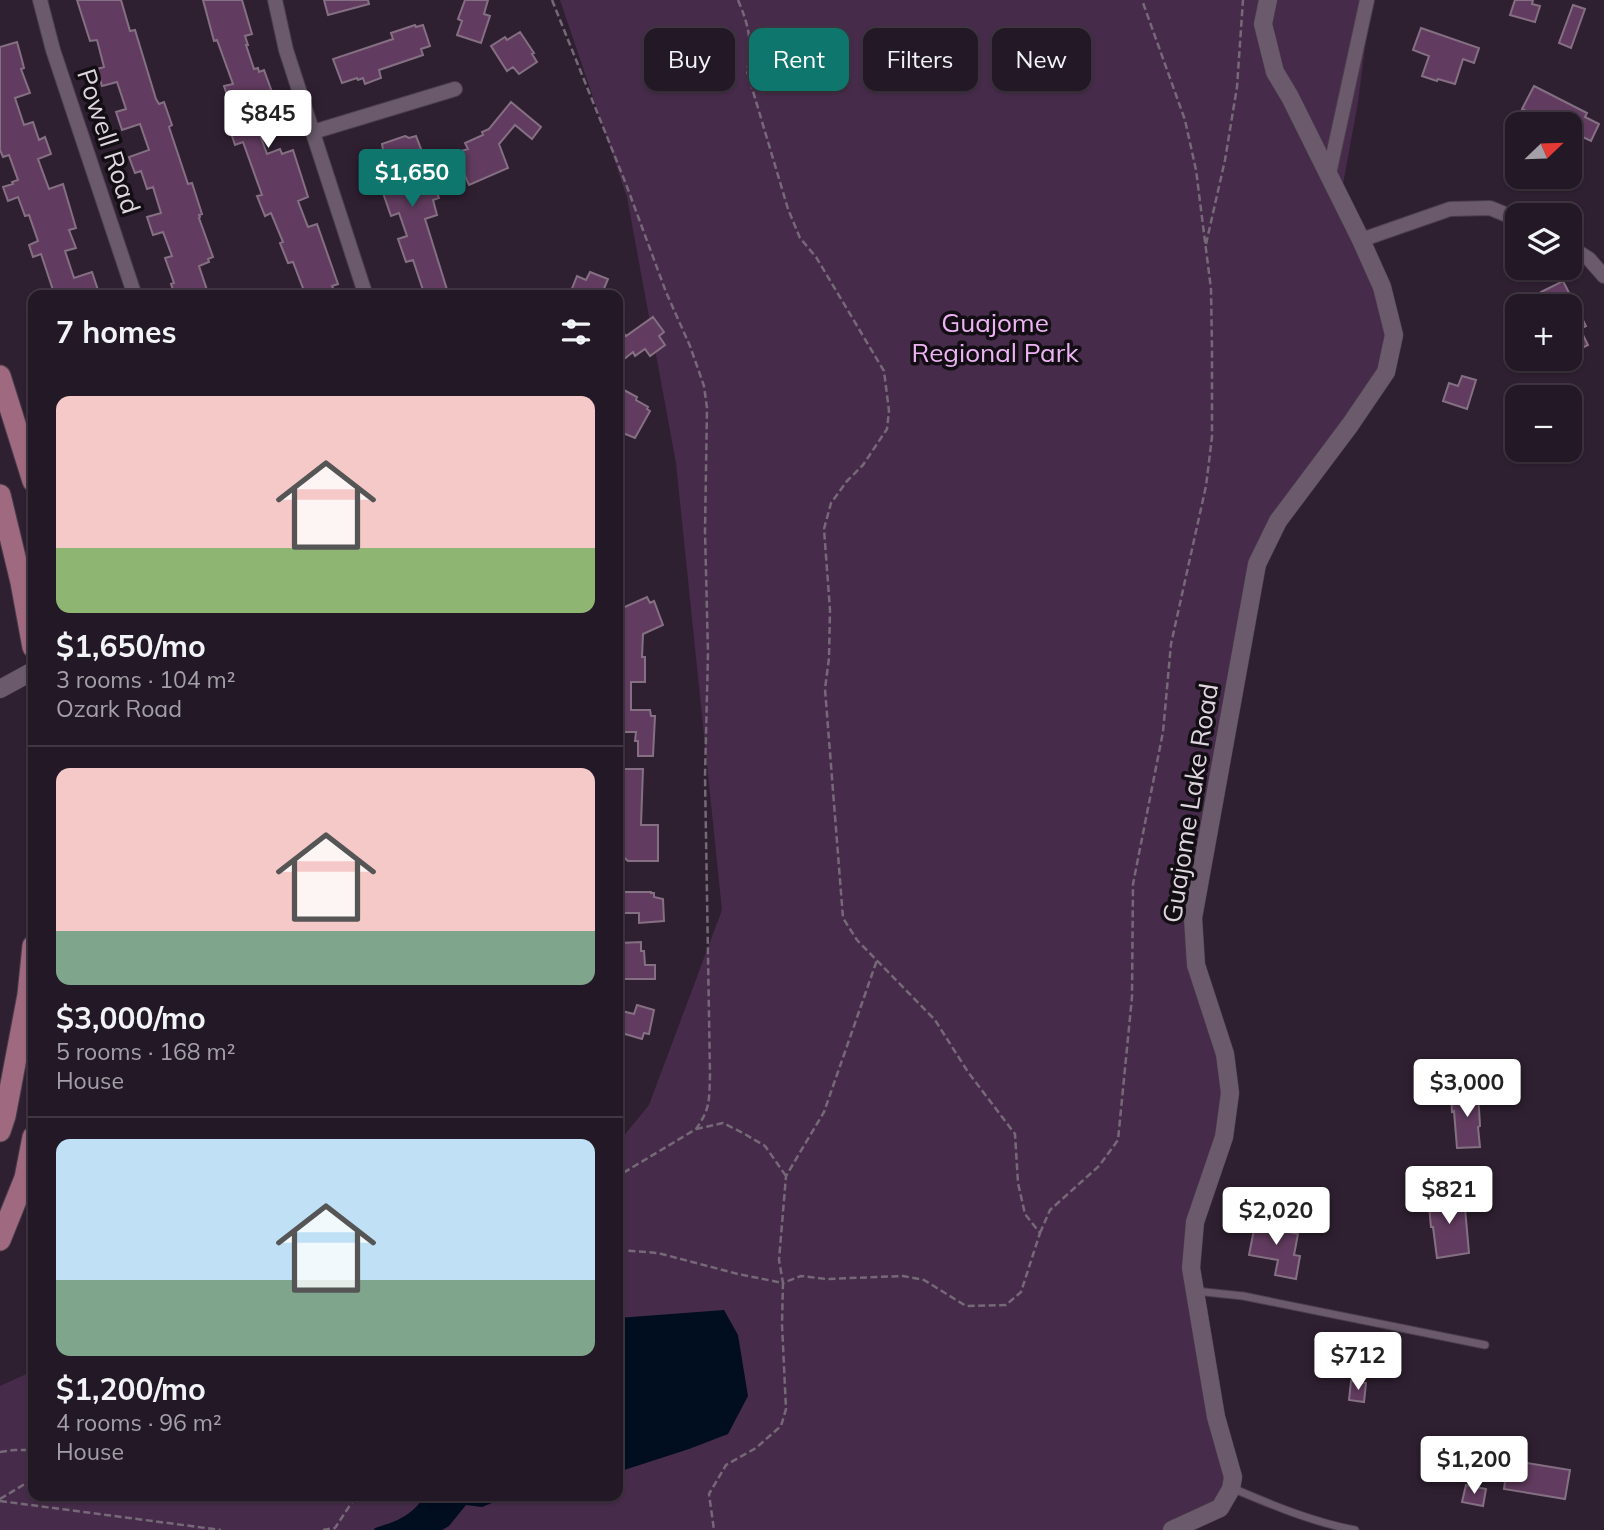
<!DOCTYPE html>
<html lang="en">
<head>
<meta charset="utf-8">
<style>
  body { margin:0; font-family:Mulish,sans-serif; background:#2b212d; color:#f1f3f6; height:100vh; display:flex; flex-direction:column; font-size:26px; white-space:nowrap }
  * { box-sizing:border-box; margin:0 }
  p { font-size:23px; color:#a3a0a7 }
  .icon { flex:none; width:38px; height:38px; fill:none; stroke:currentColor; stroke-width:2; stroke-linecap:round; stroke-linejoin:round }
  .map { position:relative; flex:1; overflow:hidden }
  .drawer { position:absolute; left:28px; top:290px; width:595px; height:1211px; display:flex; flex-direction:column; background:#231825; border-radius:14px; box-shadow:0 2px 5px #0004,0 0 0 2px #403742 }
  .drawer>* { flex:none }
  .guide { position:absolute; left:644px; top:28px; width:665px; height:63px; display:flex; gap:14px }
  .needle { width:46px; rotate:67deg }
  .controls { position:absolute; left:1505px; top:112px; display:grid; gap:14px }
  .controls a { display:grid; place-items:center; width:77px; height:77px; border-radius:14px; background:#231825; box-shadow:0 2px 5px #0004,0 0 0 2px #403742; font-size:35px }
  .price { position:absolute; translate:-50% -60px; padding:0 16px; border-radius:7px; background:#fff; color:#222; font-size:23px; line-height:46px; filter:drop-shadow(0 2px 4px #0008) }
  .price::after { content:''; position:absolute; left:50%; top:42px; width:21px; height:16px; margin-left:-10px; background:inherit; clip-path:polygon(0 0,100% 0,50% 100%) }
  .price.on { background:#0f766e; color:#fff }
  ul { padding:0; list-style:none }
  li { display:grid; align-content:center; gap:14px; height:371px; padding:0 28px }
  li+li { border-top:2px solid #403742 }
  li span { display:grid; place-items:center; height:217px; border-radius:14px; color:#555 }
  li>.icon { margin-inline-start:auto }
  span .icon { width:126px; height:126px; fill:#fffc; stroke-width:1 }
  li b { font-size:30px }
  h2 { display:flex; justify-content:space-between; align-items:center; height:84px; padding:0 28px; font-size:30px }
  .pill { padding:0 24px; border-radius:14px; background:#231825; box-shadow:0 2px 5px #0004,0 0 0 2px #403742; font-size:24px; line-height:63px }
  .pill.on { background:#0f766e; color:#fff }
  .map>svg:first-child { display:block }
  .green { fill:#462c4a }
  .water { fill:#000e20 }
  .building { fill:#623c60; stroke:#847082; stroke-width:2 }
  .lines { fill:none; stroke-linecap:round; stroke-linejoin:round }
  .service-casing { stroke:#4b3e4c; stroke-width:9 }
  .minor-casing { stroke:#4b3e4c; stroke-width:16 }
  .tertiary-casing { stroke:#4b3e4c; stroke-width:19 }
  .primary-casing { stroke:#4b3e4c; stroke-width:23 }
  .path { stroke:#766977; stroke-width:2.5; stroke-dasharray:7 3.5; stroke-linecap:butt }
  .service { stroke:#6a5a6c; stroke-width:7 }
  .minor { stroke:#6a5a6c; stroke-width:14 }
  .tertiary { stroke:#6a5a6c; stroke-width:18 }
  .primary { stroke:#9f6a80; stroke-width:21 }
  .labels { text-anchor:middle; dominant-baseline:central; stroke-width:7; stroke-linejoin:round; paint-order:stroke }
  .street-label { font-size:26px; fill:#ded5df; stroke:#130d14 }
  .park-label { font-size:26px; fill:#edb4f4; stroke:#130d14 }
</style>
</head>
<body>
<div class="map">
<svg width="1604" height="1530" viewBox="0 0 1604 1530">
  <rect width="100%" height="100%" fill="#2f2031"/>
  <path class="green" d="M560,0H1371L1358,102L1339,206L1389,315L1394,348L1273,527L1193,916L1229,1078L1194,1229L1229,1494L1172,1530H0V1386L33,1371V1496H618V1143L649,1105L722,910L676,463L627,197Z"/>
  <path class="water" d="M724,1310L738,1335L748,1396L728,1434L689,1449L618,1472V1318Z
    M425,1496H509L482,1507L466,1505L449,1526L442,1530H374L375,1528C398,1521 411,1516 425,1496Z"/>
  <path class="building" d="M77,0H121L130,31L135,30L156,99L159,104L164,102L172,125L169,127L188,184L192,183L202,214L199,215L200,217L199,218L213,257L208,259L209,262L199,266L209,296H175L171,284L174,283L165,258L172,256L163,232L153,235L147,217L161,213L153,187L147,189L141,171L135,173L129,157L149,150L140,124L122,130L116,112L126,109L117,82L102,86L97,69L104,67L97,40L90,41Z
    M203,0H242L252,34L245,36L248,45H246L254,69L258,68L259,72L264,70L281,117L271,121L272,124L258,129L267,154L280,149L282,154L293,150L308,197L298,201L308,227L317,224L338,284L332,286L334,290L331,291L332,296H306L293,262L288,263L280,243L283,242L271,213L265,216L257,196L262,195L243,142L235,145L226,118L234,116L224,86L233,84L217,40L214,41Z
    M324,0H368L369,4L328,15Z
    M465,0H488L484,14L490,16L481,43L457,35L462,21L458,19Z
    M1515,0H1533L1532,4L1540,6L1535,22L1510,15Z
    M1573,5L1585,9L1571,48L1559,43Z
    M415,25L416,27L423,25L430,46L421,49L423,55L379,70L381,78L365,84L363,78L358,80L357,78L342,83L333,59L393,39L391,33Z
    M1421,28L1479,48L1474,63L1463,59L1455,84L1438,79L1437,81L1422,76L1429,56L1413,50Z
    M520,32L534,53L532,54L537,62L519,74L513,67L507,71L491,46L505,37L507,40Z
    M17,42L22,60L24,68L21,69L30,93L15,98L24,125L33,122L39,140L45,137L51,154L38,159L49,189L63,184L76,228L69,230L76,248L65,251L74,278L92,272L100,296H55L41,254L33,257L29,245L38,241L29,215L25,216L18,197L8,201L3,187L13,184L12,182L18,180L9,155L3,157L0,150V47Z
    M1534,86L1587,113L1585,117L1599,124L1591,141L1576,134L1580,124H1547L1536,118L1537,116L1522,109Z
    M511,102L541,127L532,139L515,125L499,144L508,168L469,185L457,158L461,156V151L468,149L465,143L483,135L482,132L489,129Z
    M405,136L409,138L416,136L421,149L418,150L430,187L434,186L439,198L433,200L437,215L425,219L449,296H425L413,260L406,262L398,239L407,236L399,213L391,216L374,167L384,164L382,157L384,156L382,144Z
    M590,272L608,279L601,296H569L577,276L586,280Z
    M1563,281L1586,326L1580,329L1588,345L1570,354V306H1548L1541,292Z
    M653,317L664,332L659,336L665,345L650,356L645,349L635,356L633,352L618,364V325L626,336Z
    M1462,376L1476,380L1467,409L1443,401L1449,383L1458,386Z
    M622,389L637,397L636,400L648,407L647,409L650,411L635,438L618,431V396Z
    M647,597L650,603L654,601L663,625L643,634L642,657H645V682H631V710H650L651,716H655L653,756H638V741H635L636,732H618V610Z
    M618,769H643L641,825H658V861H628L621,855V843H618Z
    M618,892H651V893H654V897L663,899L664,921L639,923V913H619Z
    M641,942V951H644L645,965H655V979H618V952L620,943Z
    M637,1005L654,1010L649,1034L644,1033L642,1039L618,1032V1010L634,1014Z
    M1478,1091L1480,1126L1478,1127L1480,1147L1457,1148L1454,1111L1452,1112L1451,1093Z
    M1455,1193L1456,1209L1465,1208L1469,1253L1437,1258L1433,1227H1431L1429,1206H1432L1431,1195Z
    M1256,1219L1280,1223L1279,1230L1298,1234L1294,1255L1300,1256L1296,1279L1275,1275L1278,1260L1249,1255Z
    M1351,1381L1366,1383L1364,1402L1349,1400Z
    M1508,1460L1570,1470L1565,1499L1504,1489Z
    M1466,1485L1486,1489L1483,1506L1462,1502Z"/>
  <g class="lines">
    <defs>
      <path id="service" d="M1195,1291L1243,1296L1485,1345
        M1232,1488C1272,1505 1312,1522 1355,1530"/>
      <path id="minor" d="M40,0L53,50L135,296
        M275,0L286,50L366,296
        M313,132L455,89
        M1329,174L1367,0
        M1361,240L1450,209L1490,208L1517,219
        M1570,247L1589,259L1604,276"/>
      <path id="tertiary" d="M0,689L33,671
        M1172,1530L1220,1508L1231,1489L1233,1477L1216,1417L1191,1268L1195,1222L1224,1137L1230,1093L1225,1054L1196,965L1193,918L1257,564L1278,521L1350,425L1386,372L1394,335L1382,287L1361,240L1290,97L1275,72L1263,24L1268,0"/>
      <path id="primary" d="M0,376L33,481
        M0,495L21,582L33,647
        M0,1131L5,1116L28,995L33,946
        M0,1240L25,1178L33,1137"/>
    </defs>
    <use href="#service" class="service-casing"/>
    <use href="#minor" class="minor-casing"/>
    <use href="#tertiary" class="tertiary-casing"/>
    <use href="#primary" class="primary-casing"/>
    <path class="path" d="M552,0L626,184L666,292L690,346L704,386L707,408L705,531L708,653L705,776L710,1075C709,1099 711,1108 696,1129L618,1176
      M738,0C749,26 753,44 747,71L788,209L800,238L816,257L884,371L889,411L887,429L863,465L847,481L831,503L824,529L830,610L829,658L825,689L843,918L857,940L935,1020L968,1072L1015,1134L1018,1183L1025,1214L1040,1233L1021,1292L1006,1305L966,1306L924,1280L903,1276L826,1279L801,1276L783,1283L779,1260L786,1176L824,1112L877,960
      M1206,244L1225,160L1237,87L1243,0
      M696,1129L723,1123L743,1133L765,1146L786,1176
      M1040,1233L1050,1210L1099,1166L1118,1140L1132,997L1133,884L1163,732L1171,644L1206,486L1212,437V348L1211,289L1196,170L1185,120L1142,0
      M618,1250L658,1253L738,1274L783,1283L782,1324L786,1409L781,1426L756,1448L726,1465L709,1494L714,1530
      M0,1452L14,1450H33
      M0,1499L33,1479
      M0,1501L221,1530
      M323,1530L335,1528L356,1496"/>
    <use href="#service" class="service"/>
    <use href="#minor" class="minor"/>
    <use href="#tertiary" class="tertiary"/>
    <use href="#primary" class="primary"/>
  </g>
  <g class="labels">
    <g class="street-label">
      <text transform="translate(109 141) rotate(72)">Powell Road</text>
      <text transform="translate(1190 803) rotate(-81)">Guajome Lake Road</text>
    </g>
    <g class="park-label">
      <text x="995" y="322">Guajome<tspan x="995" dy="30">Regional Park</tspan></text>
    </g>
  </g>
</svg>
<div class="controls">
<a><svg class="needle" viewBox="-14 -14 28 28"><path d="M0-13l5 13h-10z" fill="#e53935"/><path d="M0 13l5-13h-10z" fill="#a3a0a7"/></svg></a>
<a><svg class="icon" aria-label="layers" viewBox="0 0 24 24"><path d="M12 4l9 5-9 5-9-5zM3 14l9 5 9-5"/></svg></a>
<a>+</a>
<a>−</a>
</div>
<b class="price" style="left:268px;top:150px">$845</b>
<b class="price on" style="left:412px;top:209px">$1,650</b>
<b class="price" style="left:1467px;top:1119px">$3,000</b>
<b class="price" style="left:1449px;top:1226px">$821</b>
<b class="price" style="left:1276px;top:1247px">$2,020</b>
<b class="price" style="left:1358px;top:1392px">$712</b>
<b class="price" style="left:1474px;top:1496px">$1,200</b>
<div class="guide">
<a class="pill">Buy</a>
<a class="pill on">Rent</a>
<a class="pill">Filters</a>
<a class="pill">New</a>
</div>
<section class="drawer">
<h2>7 homes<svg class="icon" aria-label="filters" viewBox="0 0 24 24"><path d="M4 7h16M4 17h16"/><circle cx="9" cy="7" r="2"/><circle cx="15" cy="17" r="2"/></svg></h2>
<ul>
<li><span style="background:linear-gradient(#f6c9c9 70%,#8fb573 0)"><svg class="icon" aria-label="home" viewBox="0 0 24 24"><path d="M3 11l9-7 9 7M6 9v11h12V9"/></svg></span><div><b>$1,650/mo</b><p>3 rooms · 104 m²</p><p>Ozark Road</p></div></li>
<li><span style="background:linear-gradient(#f6c9c9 75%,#7fa58c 0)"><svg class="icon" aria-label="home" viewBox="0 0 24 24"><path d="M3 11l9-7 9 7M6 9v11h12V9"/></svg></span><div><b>$3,000/mo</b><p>5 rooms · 168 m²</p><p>House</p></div></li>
<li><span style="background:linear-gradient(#bfe0f5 65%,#7fa58c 0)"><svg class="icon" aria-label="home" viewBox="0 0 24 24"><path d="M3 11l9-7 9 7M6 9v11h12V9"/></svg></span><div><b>$1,200/mo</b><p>4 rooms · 96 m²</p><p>House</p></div></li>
</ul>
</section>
</div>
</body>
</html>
